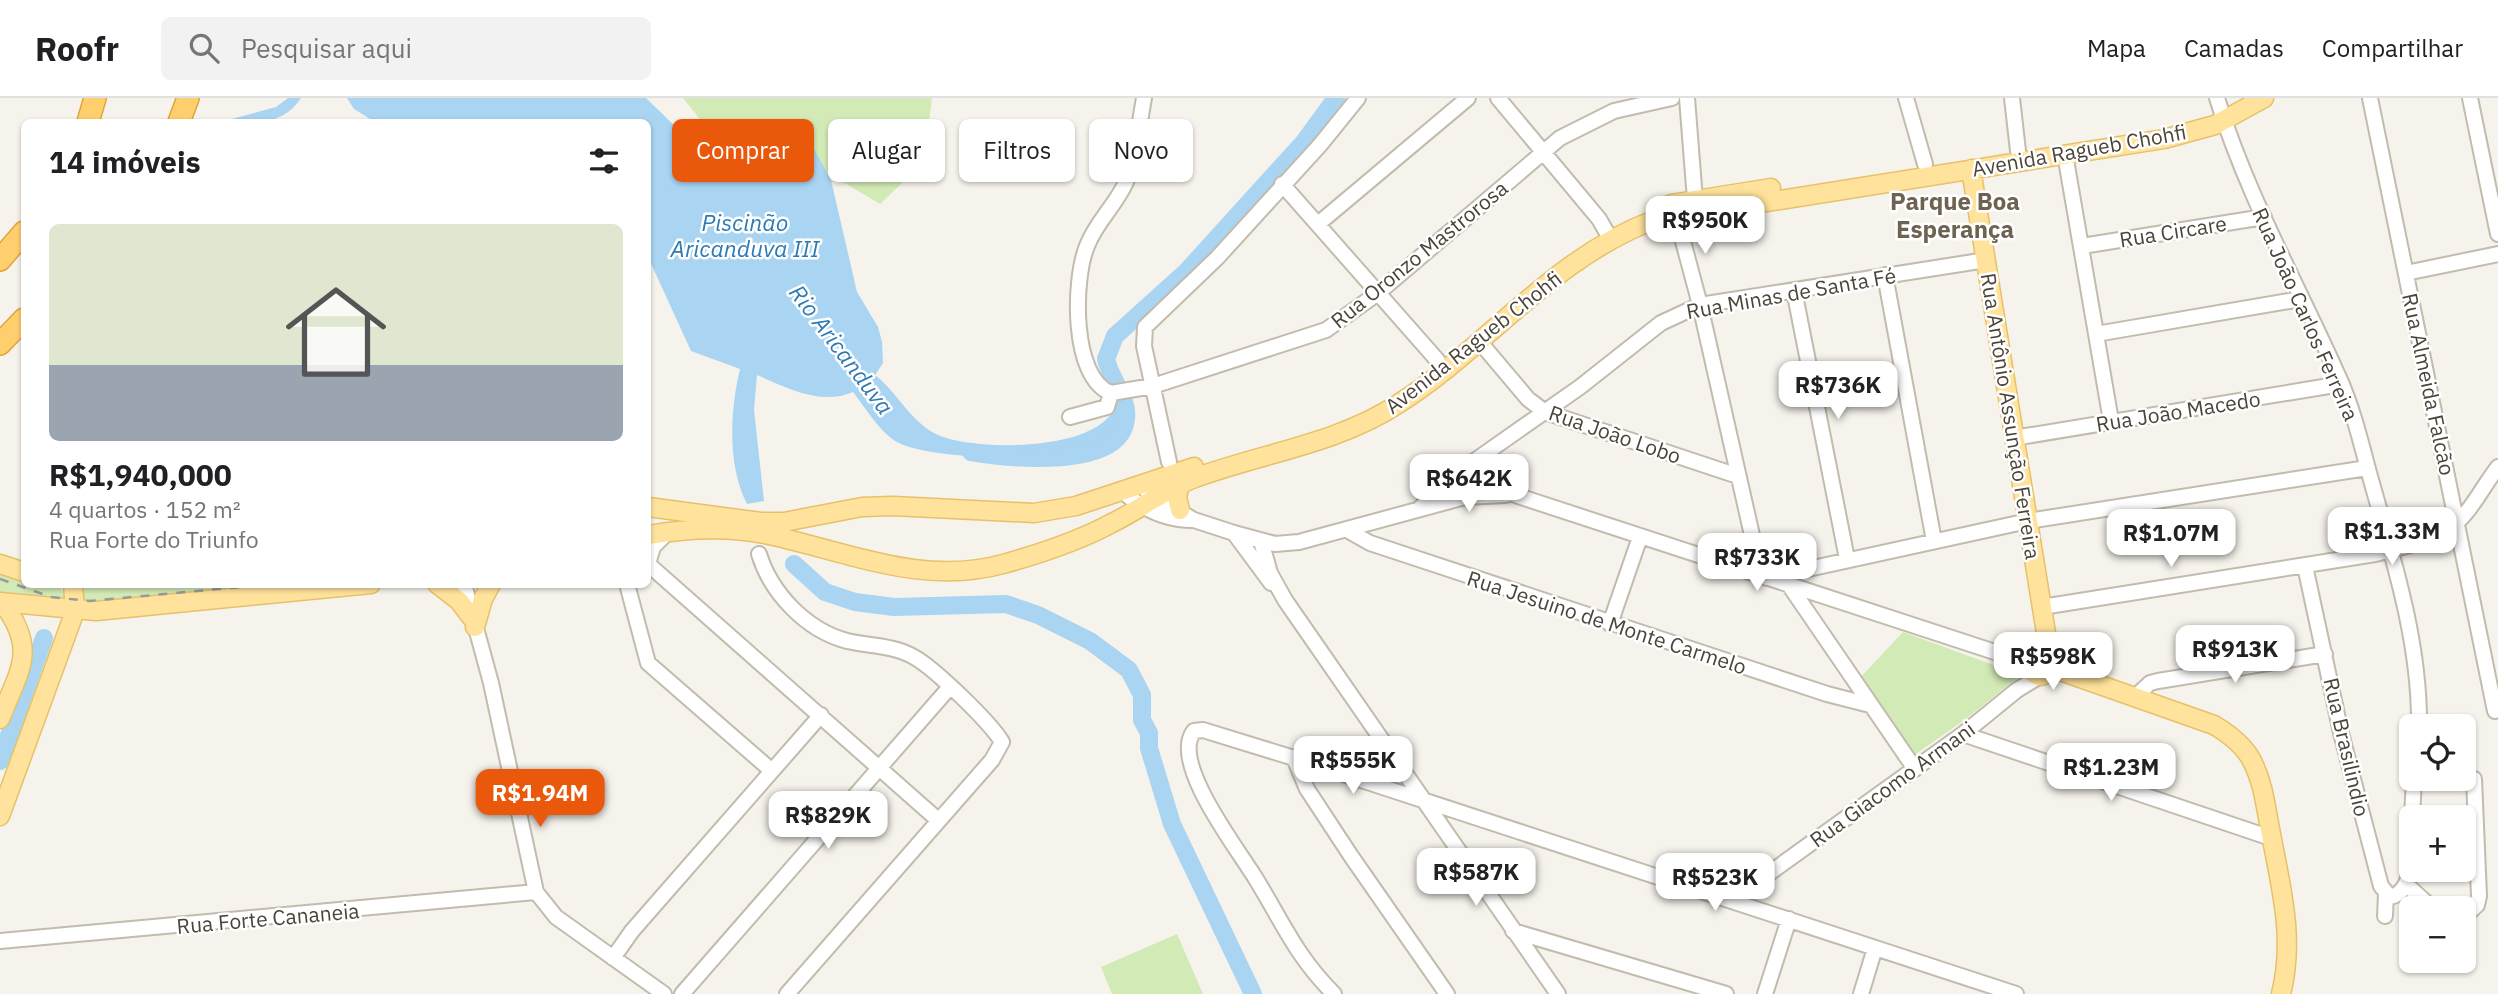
<!DOCTYPE html>
<html lang="pt">
<head>
<meta charset="utf-8">
<style>
  body { margin:0; font-family:"IBM Plex Sans",sans-serif; background:#f2f2f2; color:#202124; height:100vh; display:flex; flex-direction:column; font-size:26px; white-space:nowrap }
  * { box-sizing:border-box; margin:0 }
  p { font-size:23px; color:#757577 }
  .icon { flex:none; width:38px; height:38px; fill:none; stroke:currentColor; stroke-width:2; stroke-linecap:round; stroke-linejoin:round }
  .map { position:relative; flex:1; overflow:hidden }
  .sheet { position:absolute; left:21px; top:21px; width:630px; height:469px; display:flex; flex-direction:column; background:#fff; border-radius:10px; box-shadow:0 2px 5px #0004 }
  .sheet>* { flex:none }
  .guide { position:absolute; left:672px; top:21px; width:665px; height:63px; display:flex; gap:14px }
  .fabs { position:absolute; left:2399px; top:616px; display:grid; gap:14px }
  .fabs a { display:grid; place-items:center; width:77px; height:77px; border-radius:10px; background:#fff; box-shadow:0 2px 5px #0004; font-size:35px }
  .price { position:absolute; translate:-50% -60px; padding:0 16px; border-radius:14px; background:#fff; color:#222; font-size:23px; line-height:46px; filter:drop-shadow(0 2px 4px #0008) }
  .price::after { content:''; position:absolute; left:50%; top:42px; width:21px; height:16px; margin-left:-10px; background:inherit; clip-path:polygon(0 0,100% 0,50% 100%) }
  .price.active { background:#ea580c; color:#fff }
  ul { padding:0; list-style:none }
  li { display:grid; align-content:center; gap:14px; height:371px; padding:0 28px }
  li span { display:grid; place-items:center; height:217px; border-radius:10px; color:#555 }
  li>.icon { margin-inline-start:auto }
  span .icon { width:126px; height:126px; fill:#fffc; stroke-width:1 }
  li b { font-size:30px }
  h2 { display:flex; justify-content:space-between; align-items:center; height:84px; padding:0 28px; font-size:30px }
  .pill { padding:0 24px; border-radius:10px; background:#fff; box-shadow:0 2px 5px #0004; font-size:24px; line-height:63px }
  .pill.active { background:#ea580c; color:#fff }
  header { display:flex; align-items:center; gap:42px; box-sizing:border-box; height:98px; padding:0 35px; background:#fff; border-bottom:2px solid #e0e0e0 }
  header strong { font-size:33px }
  nav { display:flex; gap:38px; margin-inline-start:auto; font-size:24px }
  .search { width:490px; height:63px; background:#f2f2f2; display:flex; align-items:center; gap:18px; box-sizing:border-box; padding:0 24px; border-radius:10px; color:#757577; font-size:26px }
  .map>svg:first-child { display:block }
  .green { fill:#d2eab5 }
  .water { fill:#a9d4f2 }
  .lines { fill:none; stroke-linecap:round; stroke-linejoin:round }
  .river { stroke:#a9d4f2; stroke-width:18 }
  .minor-casing { stroke:#c2bbae; stroke-width:18 }
  .major-casing { stroke:#e6c16a; stroke-width:21 }
  .highway-casing { stroke:#e0a43c; stroke-width:24 }
  .minor { stroke:#fff; stroke-width:14 }
  .major { stroke:#ffe39c; stroke-width:18 }
  .highway { stroke:#ffcf6e; stroke-width:21 }
  .rail { stroke:#9a9a9a; stroke-width:2.5; stroke-dasharray:9 9; stroke-linecap:butt }
  .labels { text-anchor:middle; dominant-baseline:central; stroke-width:5; stroke-linejoin:round; paint-order:stroke }
  .street-label { font-size:21px; fill:#4b4439; stroke:#fff }
  .water-label { font-size:23px; font-style:italic; fill:#2e7ab2; stroke:#fff }
  .quarter-label { font-size:24px; font-weight:bold; fill:#6e6250; stroke:#fff }
</style>
</head>
<body>
<header>
<strong>Roofr</strong>
<div class="search"><svg class="icon" aria-label="search" viewBox="0 0 24 24"><circle cx="10" cy="10" r="6"/><path d="M15 15l6 6"/></svg>Pesquisar aqui</div>
<nav><a>Mapa</a><a>Camadas</a><a>Compartilhar</a></nav>
</header>
<div class="map">
<svg width="2498" height="896" viewBox="0 0 2498 896">
  <rect width="100%" height="100%" fill="#f6f3ec"/>
  <path class="green" d="M683,0H932L924,64L880,106L823,72L756,91Z
    M0,470L24,479V486L58,487L64,495L63,505L0,496Z
    M78,487H270V490L80,509Z
    M1903,534L2021,577L1963,623L1913,658L1859,581Z
    M1177,836L1203,896H1112L1101,869Z"/>
  <path class="water" d="M288,0H301C282,29 252,25 221,24L276,9Z
    M347,0H646L683,36L743,38L813,49L831,82L857,194L878,229L882,244L883,265L875,277C898,295 910,323 936,336C972,354 1100,354 1115,308C1119,298 1114,287 1110,277L1121,276L1131,297L1129,318C1118,332 1105,345 1087,351C1050,363 929,363 895,343C878,332 865,309 853,294C821,308 787,290 757,277L754,312L764,403L747,406C727,367 730,313 740,271L691,253L648,159V24H375L354,11Z"/>
  <g class="lines">
    <path class="river" d="M971,354C1007,360 1120,373 1126,321C1129,301 1110,280 1106,261L1115,238L1186,174L1304,44L1336,0
      M794,466L825,494L855,504L894,509L1006,506L1038,517L1090,543L1129,572L1142,597V622L1149,635V650L1172,726L1253,896
      M0,663L44,540"/>
    <defs>
      <path id="minor" d="M1144,0C1139,27 1136,58 1126,84C1116,107 1096,124 1087,148C1073,182 1071,280 1111,295L1153,288L1326,232L1378,195L1560,40L1614,13L1672,0
        M1498,0L1599,121L1610,140
        M1687,0L1695,102
        M1906,0L1925,66
        M2012,0L2018,53
        M2217,0C2247,98 2299,189 2340,282C2355,316 2363,354 2373,389C2395,467 2420,547 2419,628
        M2370,0L2495,613
        M2470,0L2498,136
        M2065,56L2111,323
        M1282,86L1438,263
        M1676,117L1700,207L1761,477
        M1318,126L1468,0
        M2082,148L2264,119
        M2406,175L2498,156
        M1885,177L1934,443
        M1794,192L1847,461
        M2096,236L2301,201
        M1479,243L1528,301L1545,314L1738,378
        M1070,319L1107,309L1111,295
        M2014,340L2341,286
        M1169,364L1144,248L1145,229L1217,160L1320,47L1358,0
        M1123,394C1143,411 1166,422 1192,422
        M1148,396L1194,422L1234,435L1275,446L1299,444L1465,399L1506,397
        M1465,399L1463,377L1473,364L1580,289L1661,225L1700,207L1986,162
        M1420,410C1441,391 1456,378 1486,385L1518,398L2007,558L2033,563
        M1347,432L1370,445L1827,596L1870,607
        M1234,435L1271,485
        M1261,443L1270,475L1285,502L1558,896
        M759,456C771,495 806,532 847,543C869,548 893,547 914,559C934,570 990,624 1002,644L992,662L787,896
        M648,466L938,722
        M648,466L653,449L668,434
        M2305,468L2341,635L2381,788L2390,799C2418,793 2410,744 2412,721
        M1767,480L2028,423L2367,370
        M464,486L491,585L536,794L556,819L664,896
        M627,486L648,565L772,673
        M1789,487L1915,671
        M2042,509L2375,456C2398,450 2426,445 2447,432C2469,419 2482,389 2498,369
        M1610,526L1640,439
        M2135,599L2150,585L2158,583L2325,556
        M1963,636L2271,740
        M1294,660L1307,691L1351,758L1447,896
        M2412,719L2414,681
        M2407,787L2432,810
        M1732,802L1963,636L2017,592L2040,578
        M2385,818L2386,796
        M2464,819L2477,807L2479,798L2474,681
        M1513,833L1726,896
        M0,843L536,794
        M613,860L632,833L821,617
        M682,896L949,590
        M1334,896C1296,858 1283,825 1256,781C1240,754 1169,664 1194,633L1203,632L1294,660L2016,896
        M1765,896L1789,821
        M1861,896L1875,850"/>
      <path id="major" d="M1971,71L2046,535L2048,565
        M1671,106L1771,90
        M1180,386L1177,399L1180,412
        M648,409L761,424H784L862,409L893,408L1034,415L1076,408L1194,369
        M648,437C690,430 732,428 774,438C850,455 924,488 1003,466C1039,456 1079,443 1112,425C1141,411 1165,391 1195,380C1262,355 1337,346 1398,306C1488,249 1552,160 1654,122L2164,41L2215,27L2264,0
        M0,466L24,474
        M437,486L459,503L472,520
        M0,504L96,513L371,486
        M475,529L483,501L491,486
        M2031 569a9 9 0 1 1 18 0a9 9 0 1 1-18 0Z
        M2049,569L2214,627C2229,636 2244,647 2252,663C2264,686 2266,712 2271,736C2281,790 2295,841 2281,896
        M0,621C20,570 38,552 2,504
        M0,718L75,513L73,486"/>
      <path id="highway" d="M88,24L95,0
        M179,24L188,0
        M0,162L24,134
        M0,246L24,221"/>
    </defs>
    <use href="#minor" class="minor-casing"/>
    <use href="#major" class="major-casing"/>
    <use href="#highway" class="highway-casing"/>
    <use href="#minor" class="minor"/>
    <use href="#major" class="major"/>
    <use href="#highway" class="highway"/>
    <path class="rail" d="M0,481L51,499L89,503L273,486"/>
  </g>
  <g class="labels">
    <g class="street-label">
      <text transform="translate(2079 52) rotate(-10)">Avenida Ragueb Chohfi</text>
      <text transform="translate(2173 133) rotate(-9)">Rua Circare</text>
      <text transform="translate(1419 156) rotate(-39)">Rua Oronzo Mastrorosa</text>
      <text transform="translate(1791 195) rotate(-10)">Rua Minas de Santa Fé</text>
      <text transform="translate(2306 216) rotate(66)">Rua João Carlos Ferreira</text>
      <text transform="translate(1473 244) rotate(-38)">Avenida Ragueb Chohfi</text>
      <text transform="translate(2429 286) rotate(78)">Rua Almeida Falcão</text>
      <text transform="translate(2178 313) rotate(-9)">Rua João Macedo</text>
      <text transform="translate(2011 318) rotate(81)">Rua Antônio Assunção Ferreira</text>
      <text transform="translate(1615 336) rotate(19)">Rua João Lobo</text>
      <text transform="translate(1607 524) rotate(18)">Rua Jesuino de Monte Carmelo</text>
      <text transform="translate(2347 649) rotate(77)">Rua Brasilindio</text>
      <text transform="translate(1892 686) rotate(-36)">Rua Giacomo Armani</text>
      <text transform="translate(268 820) rotate(-5)">Rua Forte Cananeia</text>
    </g>
    <g class="water-label">
      <text x="745" y="124">Piscinão<tspan x="745" dy="26">Aricanduva III</tspan></text>
      <text transform="translate(842 251) rotate(53)">Rio Aricanduva</text>
    </g>
    <g class="quarter-label">
      <text x="1955" y="103">Parque Boa<tspan x="1955" dy="28">Esperança</tspan></text>
    </g>
  </g>
</svg>
<div class="fabs">
<a><svg class="icon" aria-label="locate" viewBox="0 0 24 24"><circle cx="12" cy="12" r="6"/><path d="M12 2v4M12 18v4M2 12h4M18 12h4"/></svg></a>
<a>+</a>
<a>−</a>
</div>
<b class="price" style="left:1705px;top:158px">R$950K</b>
<b class="price" style="left:1838px;top:323px">R$736K</b>
<b class="price" style="left:1469px;top:416px">R$642K</b>
<b class="price" style="left:2392px;top:469px">R$1.33M</b>
<b class="price" style="left:2171px;top:471px">R$1.07M</b>
<b class="price" style="left:1757px;top:495px">R$733K</b>
<b class="price" style="left:2235px;top:587px">R$913K</b>
<b class="price" style="left:2053px;top:594px">R$598K</b>
<b class="price" style="left:1353px;top:698px">R$555K</b>
<b class="price" style="left:2111px;top:705px">R$1.23M</b>
<b class="price active" style="left:540px;top:731px">R$1.94M</b>
<b class="price" style="left:828px;top:753px">R$829K</b>
<b class="price" style="left:1476px;top:810px">R$587K</b>
<b class="price" style="left:1715px;top:815px">R$523K</b>
<div class="guide">
<a class="pill active">Comprar</a>
<a class="pill">Alugar</a>
<a class="pill">Filtros</a>
<a class="pill">Novo</a>
</div>
<section class="sheet">
<h2>14 imóveis<svg class="icon" aria-label="filters" viewBox="0 0 24 24"><path d="M4 7h16M4 17h16"/><circle cx="9" cy="7" r="2"/><circle cx="15" cy="17" r="2"/></svg></h2>
<ul>
<li><span style="background:linear-gradient(#dfe7d0 65%,#9aa5b1 0)"><svg class="icon" aria-label="home" viewBox="0 0 24 24"><path d="M3 11l9-7 9 7M6 9v11h12V9"/></svg></span><div><b>R$1,940,000</b><p>4 quartos · 152 m²</p><p>Rua Forte do Triunfo</p></div></li>
</ul>
</section>
</div>
</body>
</html>
